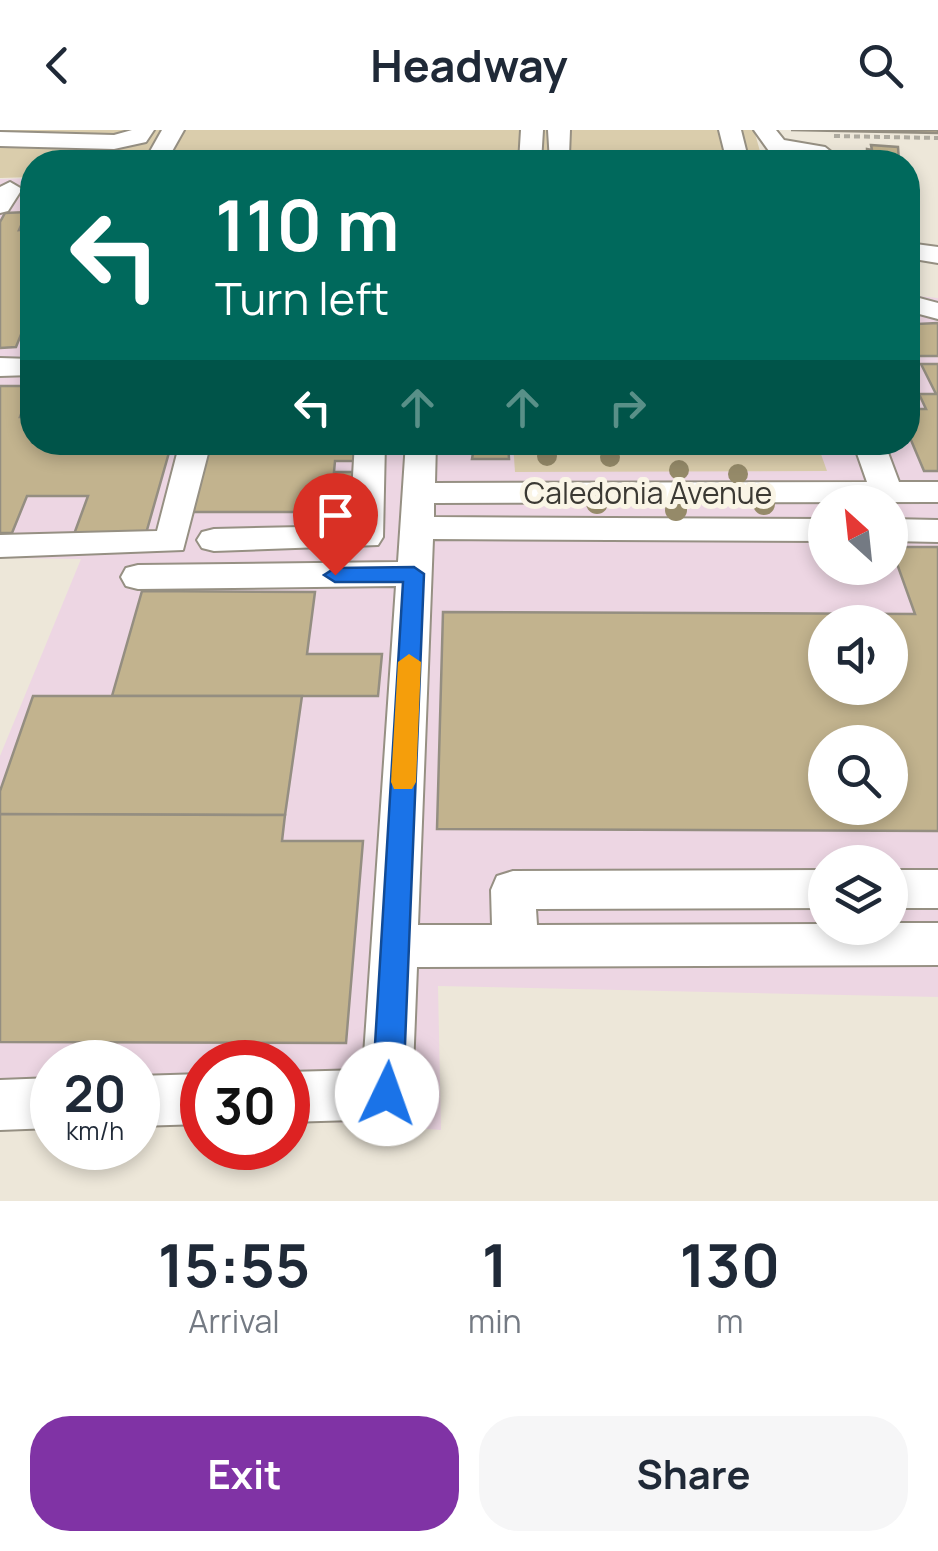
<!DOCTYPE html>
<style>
:root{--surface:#fff;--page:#f6f6f7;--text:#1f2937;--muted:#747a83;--accent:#8033a5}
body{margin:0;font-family:Manrope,sans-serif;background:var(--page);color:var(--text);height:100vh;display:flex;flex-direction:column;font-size:38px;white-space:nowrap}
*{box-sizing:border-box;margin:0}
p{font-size:32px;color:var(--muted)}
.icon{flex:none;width:55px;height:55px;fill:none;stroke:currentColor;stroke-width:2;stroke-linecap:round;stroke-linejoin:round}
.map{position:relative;height:1071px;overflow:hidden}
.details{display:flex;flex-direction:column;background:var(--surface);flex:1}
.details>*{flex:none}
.banner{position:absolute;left:20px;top:20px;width:900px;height:305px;border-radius:40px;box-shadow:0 5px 15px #0003;background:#00695c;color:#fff;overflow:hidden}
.needle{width:65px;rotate:333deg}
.tools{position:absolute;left:808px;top:355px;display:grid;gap:20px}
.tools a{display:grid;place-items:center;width:100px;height:100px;border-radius:50%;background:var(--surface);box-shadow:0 5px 15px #0003;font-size:50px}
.speed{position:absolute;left:30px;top:910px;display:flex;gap:20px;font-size:50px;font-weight:700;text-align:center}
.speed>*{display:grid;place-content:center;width:130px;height:130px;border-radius:50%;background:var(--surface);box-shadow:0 5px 15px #0003;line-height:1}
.speed small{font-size:25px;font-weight:400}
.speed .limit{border:15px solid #d22;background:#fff;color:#111}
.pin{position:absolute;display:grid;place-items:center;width:85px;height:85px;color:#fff;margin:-102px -42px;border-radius:50% 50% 50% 0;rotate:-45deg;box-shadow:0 0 10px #0007}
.pin .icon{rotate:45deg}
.me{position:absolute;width:110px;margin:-55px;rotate:3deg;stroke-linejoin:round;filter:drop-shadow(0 0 8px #0008)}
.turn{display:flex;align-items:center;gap:35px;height:210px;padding:0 30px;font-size:45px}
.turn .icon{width:130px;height:130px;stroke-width:2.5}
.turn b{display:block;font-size:70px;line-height:85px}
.lanes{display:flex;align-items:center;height:95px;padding:0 30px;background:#0003;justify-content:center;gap:50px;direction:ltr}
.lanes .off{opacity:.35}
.eta{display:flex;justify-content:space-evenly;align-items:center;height:170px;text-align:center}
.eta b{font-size:60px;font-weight:700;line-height:70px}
.cta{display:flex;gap:20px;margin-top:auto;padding:20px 30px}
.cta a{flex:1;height:115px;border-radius:40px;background:var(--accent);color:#fff;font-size:40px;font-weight:700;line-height:115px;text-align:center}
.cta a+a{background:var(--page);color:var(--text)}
header{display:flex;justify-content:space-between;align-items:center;height:130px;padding:0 30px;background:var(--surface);font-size:45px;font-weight:700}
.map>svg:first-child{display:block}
.industrial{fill:#edd6e3;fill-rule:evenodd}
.green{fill:#dacdac}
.building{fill:#c2b38e;stroke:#948e81;stroke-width:2.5;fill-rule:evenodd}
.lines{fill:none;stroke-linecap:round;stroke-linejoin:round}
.minor-casing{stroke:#969083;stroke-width:4}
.path{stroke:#aeaa9f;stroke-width:4;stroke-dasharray:6 4;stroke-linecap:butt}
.minor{fill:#fff;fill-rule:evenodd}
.tree{fill:#958a69}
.route{fill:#1a73e8;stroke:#114b97;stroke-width:2.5}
.slow{fill:#f59e0b}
.labels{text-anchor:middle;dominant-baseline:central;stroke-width:10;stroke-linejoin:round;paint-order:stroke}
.street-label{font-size:30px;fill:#3b3933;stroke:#faf5e6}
</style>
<header><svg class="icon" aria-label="back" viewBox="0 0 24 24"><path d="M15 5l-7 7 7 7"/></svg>Headway<svg class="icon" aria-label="search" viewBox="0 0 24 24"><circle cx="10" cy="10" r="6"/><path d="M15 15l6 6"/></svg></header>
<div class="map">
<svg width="938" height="1071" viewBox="0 0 938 1071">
<rect width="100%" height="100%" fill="#ede7d9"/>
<!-- industrial -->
<path class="industrial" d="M32 48V312H908V165L938 168V867L438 856 441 1000 288 989V932H202V984L138 979V932H52V973L0 970V626L81 429 0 428V49ZM825 372H890V438H825ZM825 492H890V558H825ZM825 612H890V678H825ZM825 732H890V798H825Z"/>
<!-- green -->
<g class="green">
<path d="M0 0H754L763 32H32V47L0 48Z"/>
<path d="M513 313H817L827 341 515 342Z"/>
</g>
<!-- building -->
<g class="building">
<path d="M938 0V3L791 0Z"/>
<path d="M871 15 898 17 899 32 867 29V19L872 20Z"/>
<path d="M27 82 19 100 32 99V191L26 192 16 217 0 218V92L5 83Z"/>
<path d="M908 183H912L917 194 938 193V226H908Z"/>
<path d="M921 234H938V341H924L908 303V279H926L919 264H936Z"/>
<path d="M0 256H32L20 287H32V312H172L145 407H73L88 366H27L12 403H0Z"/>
<path d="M211 312 366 314 365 331H335L334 342H364L360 382H193Z"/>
<path d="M442 312H508L509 329H472L473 323H442Z"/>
<path d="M891 417H938V701L437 699 443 482 915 484ZM825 492H890V558H825ZM825 612H890V678H825Z"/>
<path d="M142 461 315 462 307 524H382L378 566H112Z"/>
<path d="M33 566H302L285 685 0 684V661Z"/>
<path d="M0 684 285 685 282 711H363L346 913 0 912Z"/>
</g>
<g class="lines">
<defs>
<g id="minor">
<path d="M132 0H154L146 12 114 19 0 16V2L114 5Z"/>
<path d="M162 0H184L166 32H144Z"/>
<path d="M521 0H543L541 32H519Z"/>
<path d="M548 0H570L569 26 574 32H550Z"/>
<path d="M719 0H741L749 32H727Z"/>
<path d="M754 0H776L784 10 825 17 844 32H818L769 21Z"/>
<path d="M256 25H457L468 32H245Z"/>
<path d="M10 52 22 59 8 81 0 83V57Z"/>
<path d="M908 113 938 117V133L908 128Z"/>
<path d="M908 165 938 173V189L908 181Z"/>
<path d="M0 228 32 229V245L0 246Z"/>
<path d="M180 312H211L183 420 0 427V405L157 401Z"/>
<path d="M355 312H385L383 407 378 415 214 421 202 418 197 410 202 402 214 399 350 396Z"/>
<path d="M406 312H436L435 353 867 352 853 312H884L899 352H938V372L434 373V387L825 389V411L433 409 418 795H492L491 760 497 746 513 741 825 740V778L536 779 537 795 825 794V798H890V793H938V835L417 837 412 964 405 982 387 989 288 992V942L363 940 396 456 138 459 126 456 121 447 126 438 138 435 398 432Z"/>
<path d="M890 389 938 390V412L890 411Z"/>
<rect x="890" y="740" width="48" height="38"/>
<path d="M202 944V994L138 996V946Z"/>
<path d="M52 948V998L0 1000V950Z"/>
</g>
</defs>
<!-- minor casing -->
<use href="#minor" class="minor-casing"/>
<!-- path -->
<path class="path" d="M834 6 938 8"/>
<!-- minor -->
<use href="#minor" class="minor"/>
</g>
<!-- trees -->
<g class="tree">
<circle cx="547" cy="326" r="10"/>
<circle cx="610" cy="327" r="10"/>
<circle cx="679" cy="340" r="10"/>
<circle cx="738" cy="344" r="10"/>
<circle cx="597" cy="373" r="11"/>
<circle cx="764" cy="374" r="11"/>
<circle cx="676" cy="380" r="11"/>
</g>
<!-- route -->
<path class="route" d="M414 437 424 444 403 964 398 975 387 980 376 975 372 964 403 452H335L324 445 335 438Z"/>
<!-- slow -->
<path class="slow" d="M409 524 421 532 416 652 412 659H394L391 652 398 532Z"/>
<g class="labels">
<!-- street labels -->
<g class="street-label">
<text x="648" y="362">Caledonia Avenue</text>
</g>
</g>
</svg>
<div class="tools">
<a><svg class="needle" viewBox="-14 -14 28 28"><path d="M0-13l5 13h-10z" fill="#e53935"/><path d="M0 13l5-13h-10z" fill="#747a83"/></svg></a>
<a><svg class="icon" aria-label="sound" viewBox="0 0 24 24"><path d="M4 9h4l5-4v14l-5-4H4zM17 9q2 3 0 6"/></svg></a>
<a><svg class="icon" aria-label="search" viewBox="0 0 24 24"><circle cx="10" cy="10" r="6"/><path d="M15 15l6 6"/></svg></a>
<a><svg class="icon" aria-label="layers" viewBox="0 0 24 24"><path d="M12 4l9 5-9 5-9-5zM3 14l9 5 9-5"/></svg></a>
</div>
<div class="speed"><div>20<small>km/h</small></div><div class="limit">30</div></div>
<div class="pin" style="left:335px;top:445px;background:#d93025"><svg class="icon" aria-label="arrive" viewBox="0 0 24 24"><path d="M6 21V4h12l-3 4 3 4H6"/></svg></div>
<svg class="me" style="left:387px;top:964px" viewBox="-20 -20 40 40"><circle r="19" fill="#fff"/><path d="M0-13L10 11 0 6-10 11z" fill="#1a73e8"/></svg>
<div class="banner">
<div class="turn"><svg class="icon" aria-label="left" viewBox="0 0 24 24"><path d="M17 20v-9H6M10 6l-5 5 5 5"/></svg><div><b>110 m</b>Turn left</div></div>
<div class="lanes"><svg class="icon" aria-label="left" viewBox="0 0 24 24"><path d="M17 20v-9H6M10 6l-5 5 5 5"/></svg><svg class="icon off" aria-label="ahead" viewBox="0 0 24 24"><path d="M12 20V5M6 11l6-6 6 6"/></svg><svg class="icon off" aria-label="ahead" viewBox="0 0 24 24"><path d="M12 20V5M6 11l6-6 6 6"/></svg><svg class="icon off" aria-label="right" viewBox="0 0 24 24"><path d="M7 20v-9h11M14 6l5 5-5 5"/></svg></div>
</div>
</div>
<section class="details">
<div class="eta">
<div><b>15:55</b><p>Arrival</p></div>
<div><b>1</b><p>min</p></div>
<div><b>130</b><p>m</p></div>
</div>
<div class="cta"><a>Exit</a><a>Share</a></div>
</section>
